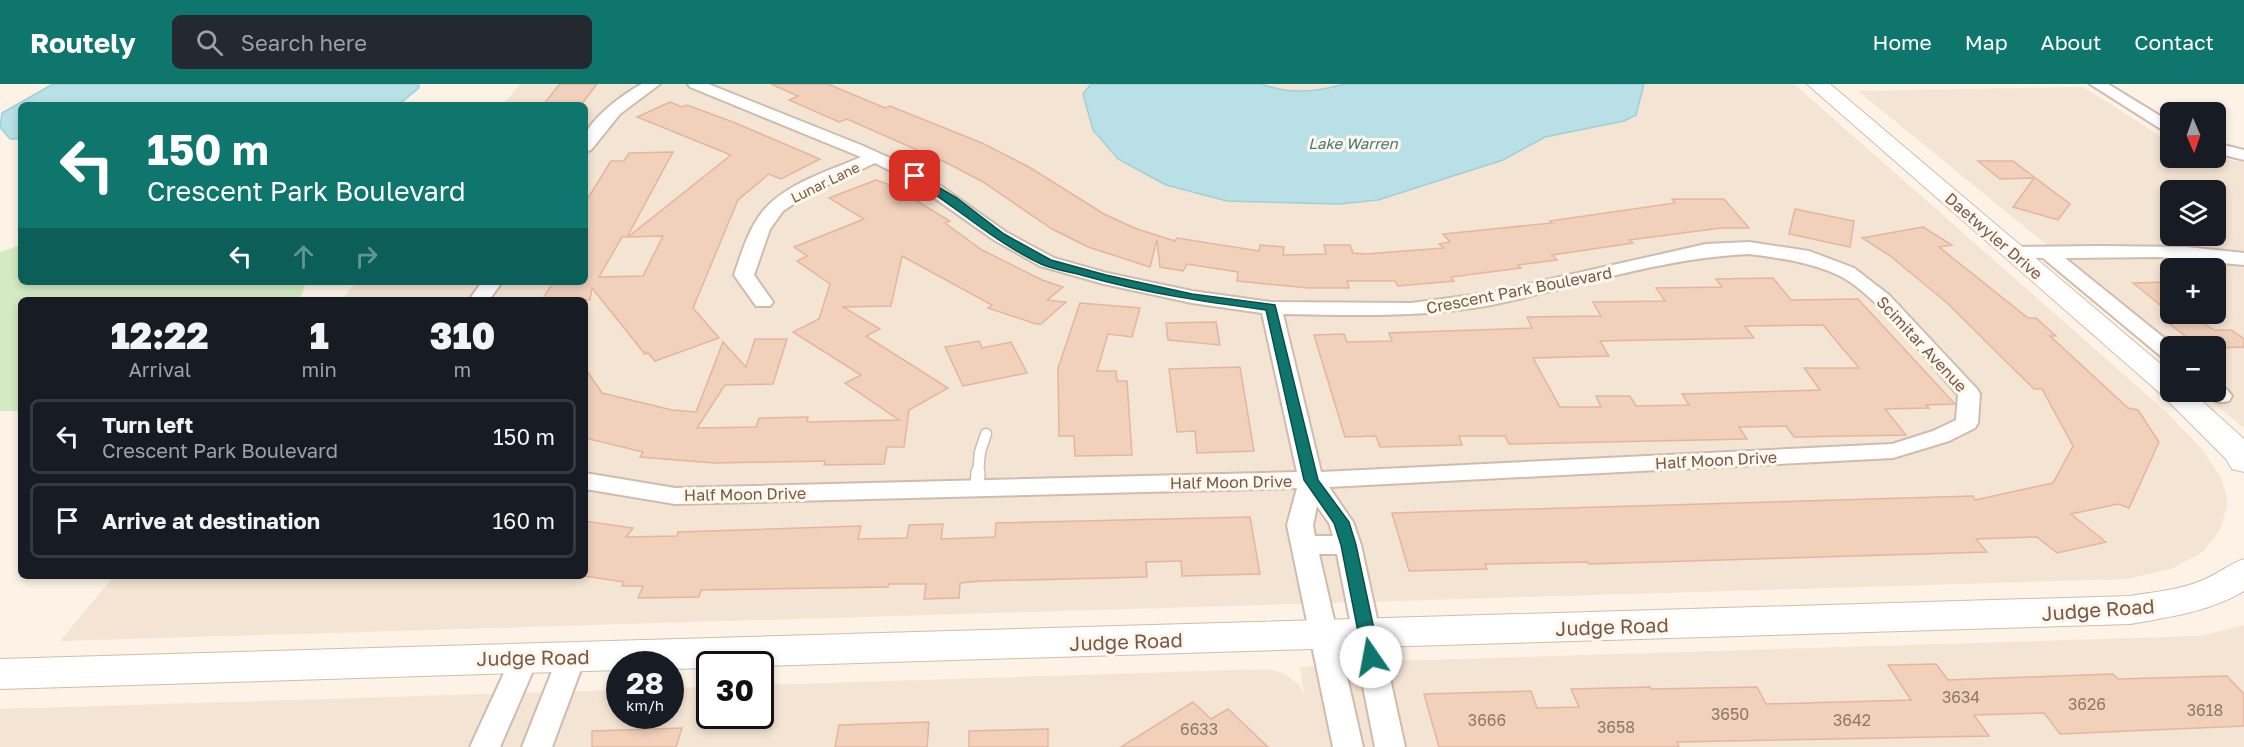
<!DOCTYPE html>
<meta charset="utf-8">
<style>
:root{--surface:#171b24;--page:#242831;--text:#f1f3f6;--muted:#9ea1a6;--line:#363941;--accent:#0f766e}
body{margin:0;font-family:"Golos Text",sans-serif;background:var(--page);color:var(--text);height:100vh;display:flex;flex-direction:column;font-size:22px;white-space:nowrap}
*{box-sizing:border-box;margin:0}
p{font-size:20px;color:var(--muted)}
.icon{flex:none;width:33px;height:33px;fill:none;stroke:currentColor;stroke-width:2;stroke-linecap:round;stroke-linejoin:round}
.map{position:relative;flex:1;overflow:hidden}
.drawer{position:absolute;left:18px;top:213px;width:570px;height:282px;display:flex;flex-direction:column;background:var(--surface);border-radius:9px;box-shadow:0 3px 9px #0003}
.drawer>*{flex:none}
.guide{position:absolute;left:18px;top:18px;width:570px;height:183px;border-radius:9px;box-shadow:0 3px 9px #0003;background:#0f766e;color:#fff;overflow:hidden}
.needle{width:39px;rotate:178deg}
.buttons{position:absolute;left:2160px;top:18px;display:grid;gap:12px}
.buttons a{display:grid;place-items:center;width:66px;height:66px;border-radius:9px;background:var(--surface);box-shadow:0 3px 9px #0003;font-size:30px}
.speed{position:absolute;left:606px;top:567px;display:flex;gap:12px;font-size:30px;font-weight:700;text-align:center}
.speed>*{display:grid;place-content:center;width:78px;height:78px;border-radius:50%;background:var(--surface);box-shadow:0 3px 9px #0003;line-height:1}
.speed small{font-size:15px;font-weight:400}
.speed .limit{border:3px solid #111;border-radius:9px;background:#fff;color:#111}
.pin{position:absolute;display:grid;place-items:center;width:51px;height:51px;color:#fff;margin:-26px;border-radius:12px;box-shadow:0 3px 9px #0006}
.me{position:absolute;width:66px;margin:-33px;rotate:348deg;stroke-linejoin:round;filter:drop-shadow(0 0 4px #0008)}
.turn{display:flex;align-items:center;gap:21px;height:126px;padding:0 30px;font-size:27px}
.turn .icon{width:78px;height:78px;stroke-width:2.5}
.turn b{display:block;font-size:42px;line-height:51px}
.lanes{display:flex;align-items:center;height:57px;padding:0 30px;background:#0003;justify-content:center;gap:30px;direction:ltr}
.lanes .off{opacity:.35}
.eta{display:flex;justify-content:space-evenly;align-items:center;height:102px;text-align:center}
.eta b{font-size:36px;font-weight:800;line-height:42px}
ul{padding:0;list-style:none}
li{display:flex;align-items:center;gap:18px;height:75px;margin:0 12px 9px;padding:0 18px;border:3px solid var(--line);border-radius:9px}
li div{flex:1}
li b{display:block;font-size:22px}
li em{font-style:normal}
header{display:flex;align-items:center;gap:36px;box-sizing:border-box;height:84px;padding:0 30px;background:var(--accent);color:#fff}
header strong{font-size:28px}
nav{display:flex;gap:33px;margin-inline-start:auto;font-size:21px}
.search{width:420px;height:54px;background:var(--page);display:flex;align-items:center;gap:15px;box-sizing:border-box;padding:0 21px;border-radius:9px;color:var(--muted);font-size:22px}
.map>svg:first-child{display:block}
.residential{fill:#f4e4d3;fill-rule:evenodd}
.green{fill:#d4eac3}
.water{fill:#b9e0e6;stroke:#9fd0d7;stroke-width:1.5}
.building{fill:#f1d0bc;stroke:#e4b69d;stroke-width:1.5;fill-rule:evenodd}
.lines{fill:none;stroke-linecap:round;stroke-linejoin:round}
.lane-far1-casing{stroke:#d0bcae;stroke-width:13}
.lane-casing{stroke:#d0bcae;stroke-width:16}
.street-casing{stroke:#d0bcae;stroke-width:4}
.secondary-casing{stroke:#d3bcab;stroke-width:2}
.lane-far1{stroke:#fff;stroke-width:10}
.lane{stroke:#fff;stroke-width:13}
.street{fill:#fff;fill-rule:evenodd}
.secondary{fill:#fff;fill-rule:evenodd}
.route{fill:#0f766e;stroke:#0a4d48;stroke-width:1.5}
.labels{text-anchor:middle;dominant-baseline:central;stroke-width:6;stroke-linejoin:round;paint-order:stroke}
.far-street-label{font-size:14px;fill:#75584a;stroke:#fff7eb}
.far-water-label{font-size:15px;font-style:italic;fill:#417781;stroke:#fff7eb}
.street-label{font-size:16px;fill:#75584a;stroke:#fff7eb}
.near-number-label{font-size:16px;fill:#947666}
.near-street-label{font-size:20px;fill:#75584a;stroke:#fff7eb}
</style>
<header>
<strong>Routely</strong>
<div class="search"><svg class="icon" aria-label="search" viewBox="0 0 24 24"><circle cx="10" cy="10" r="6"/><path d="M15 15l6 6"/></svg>Search here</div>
<nav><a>Home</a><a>Map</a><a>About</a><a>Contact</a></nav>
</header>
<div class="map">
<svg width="2244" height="663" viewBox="0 0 2244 663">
<rect width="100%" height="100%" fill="#fcf2e5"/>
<!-- residential -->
<g class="residential">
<path d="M520 0H1794L2164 326 2200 363 2221 393 2228 419 2220 446 2203 468 2171 485 2126 495 60 557 114 492H585V216H342L356 198H585V21H503Z"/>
<path d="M2083 3 2170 58V74L2216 73 2244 79V344L2208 315 2233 314 2216 299V262H2171L1858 7ZM2170 106H2216V152H2170ZM2170 184H2216V230H2170Z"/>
<path d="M2244 541V663H0V625L619 606 620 632H670L671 604 709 603 710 632H760L761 601 1269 585 1285 590 1299 601 1304 610 1300 583 1393 577 2200 552Z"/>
</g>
<!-- green -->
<path class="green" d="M21 161V198H306L301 212 296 216H21V327H0V168Z"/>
<!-- water -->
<g class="water">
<path d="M53 0H419V4L398 21H21V55H10L0 43 2 29Z"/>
<path d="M1091 0H1262C1289 11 1317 8 1344 0H1644L1636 31 1624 37 1545 53 1503 76 1378 116 1340 120 1227 117 1166 101 1118 75 1093 46 1083 10Z"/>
</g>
<!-- building -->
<g class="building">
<path d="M560 0H597L581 21H543Z"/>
<path d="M771 0H828L885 24 890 22 982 59 1029 83 1104 130 1137 145 1175 157 1177 154 1259 167 1260 161 1284 163 1283 171 1326 170 1324 161H1350L1353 169 1366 170 1444 164 1439 160 1450 158 1443 150 1552 139 1550 137 1675 119 1672 115H1724L1749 144H1721L1629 156 1633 159 1552 171 1557 176 1518 181 1521 184 1451 193 1454 197 1398 202 1395 197H1347L1349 204H1309L1237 197 1238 188 1187 180 1183 187 1160 183 1157 156 1150 183 1088 163 1052 145 983 98 949 80 847 35 839 38 789 16 798 12Z"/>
<path d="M670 18 682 23 687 21 733 38 820 75 781 95 769 90 738 116 693 224 719 254 655 277 648 269 645 270 592 204 590 216H542L553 198H585V119L611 77H624L629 69 673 68 627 153H622L599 193 643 192 663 152 628 153 731 71 637 33Z"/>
<path d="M1978 77H2013L2070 120 2058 136 2013 123 2034 94 2000 95Z"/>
<path d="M876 96 890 101 950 137 945 139 982 166 1042 196 1063 203 1047 216 1066 218 1041 240H1036L988 224 992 221 902 172 891 222 843 223 880 245 866 252 948 304 909 326 904 363H887L884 380 824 381 825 377 714 379 640 373 643 368 585 354V284L602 309 672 326 696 328 723 258 746 283 755 255H787L773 300 725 301 697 344 756 343 759 334 808 333 807 338 899 336 845 299 861 291 793 248 819 235 830 200 797 177 807 172 794 163 864 135 829 114Z"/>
<path d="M1795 125 1854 137 1850 163 1789 150Z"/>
<path d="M1923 143 1952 161 1939 163 2028 234H2036L2056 252H2050L2128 324 2138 326 2159 358 2129 424 2118 420 2071 430 2106 458 2057 469 2037 453 1976 455 1987 468 1589 480 1588 478 1485 480 1487 485 1409 487 1392 429 1973 412 1975 416 2053 399 2073 362 2042 305H2034L1946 218 1889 171 1862 154Z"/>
<path d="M1773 194 1791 216 1858 215 1955 320 1926 321 1929 324 1885 325 1906 351 1794 353 1786 342 1739 343 1747 355 1509 360 1505 352H1459L1462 361 1380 363 1376 352 1345 353 1314 251 1344 250 1347 258 1392 257 1389 249 1532 244 1527 233 1601 232 1593 218 1665 217 1656 204 1722 203 1716 195ZM1823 241 1859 284H1804L1820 306 1682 310 1689 321 1636 322 1630 312H1596L1601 323H1560L1533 274 1609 272 1600 257 1754 254 1745 242Z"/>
<path d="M2170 198V229L2133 199Z"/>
<path d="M1080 219 1140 224 1132 253 1108 250 1097 287H1116L1117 297H1127L1132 371 1075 372 1074 352H1059L1058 284Z"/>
<path d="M2199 236 2214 246H2231L2244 255V263L2218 264 2206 255H2189L2166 237Z"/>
<path d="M1216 238 1220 261 1168 256 1166 239Z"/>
<path d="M979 257 982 264 1011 258 1027 289 963 302 945 263Z"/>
<path d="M1240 283 1254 367 1197 369 1195 347 1177 348 1169 285Z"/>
<path d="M1250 433 1260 490 1182 492 1181 477 1146 478 1147 493 981 497 960 499 959 514 924 515 926 500H889L888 503 701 506 699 513 638 514 643 502H622L624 498 585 492V437L633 444 626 453 677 452 678 448 861 442 858 455 907 454 909 441 943 440 941 455 995 453 996 439Z"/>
<path d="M1936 580 1948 596 2113 590 2118 595 2227 592 2244 610V642L2060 650 2044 629 1974 631 1989 652 1677 658 1679 663H1439L1424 610 1531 607 1537 624 1579 623 1571 605 1650 603 1651 605 1757 603 1766 620 1911 616 1888 581Z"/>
<path d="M1193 618 1211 635 1228 625 1268 663H1121Z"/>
<path d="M929 638 927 663H835L839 641Z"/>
<path d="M682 644 676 663H592V647Z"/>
<path d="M1048 645V663H969V647Z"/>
</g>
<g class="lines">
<defs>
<path id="lane-far1" d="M978 389 980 368 986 350"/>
<path id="lane" d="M977 404 978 388"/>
<g id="street">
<path d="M642 0H660L620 30 591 66 585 68C585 63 584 57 585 53 589 35 626 8 642 0Z"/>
<path d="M688 0H708L861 61 921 88 1006 148 1054 174 1107 189 1192 207 1271 218 1411 219 1489 209 1706 160 1749 158 1809 167 1854 184 1889 211 1977 305 1980 310 1978 339 1975 344 1949 357 1893 374 1329 403 1353 438 1361 461 1405 663H1375L1337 470H1319L1363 663H1333L1287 441 1297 404 675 420 585 405V389L675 404 1297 388 1262 229 1192 219 1104 200 1040 182 994 156 909 96 875 79 808 110 783 127 770 145 754 191 773 218 770 222H756L734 191C741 170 749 144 763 127 786 99 830 87 861 73L690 3ZM1749 170C1780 174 1809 178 1838 191 1876 209 1928 278 1958 311L1956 336 1933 347 1892 360 1321 388 1283 230C1352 231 1422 234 1491 221 1577 203 1661 174 1749 170ZM1317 422 1329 439 1333 452H1315L1313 441Z"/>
<path d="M2090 0H2108L2170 38V49L2164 47Z"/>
<path d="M2216 59 2244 66V76L2216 69Z"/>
<path d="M2101 162 2187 163 2244 169V181L2158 173 2065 174 2174 262H2170V276L2163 274 2043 174 2007 173 2005 169 2007 165 2014 163Z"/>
<path d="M482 198H502L489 216H469Z"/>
<path d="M2216 300C2224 302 2227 305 2232 312L2229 317C2218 320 2212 317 2205 308H2216Z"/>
<path d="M572 561 582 564 586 572 552 663H522L558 572 562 564Z"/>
<path d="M525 562 535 565 539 573 500 663H470L515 565Z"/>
</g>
<g id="secondary">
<path d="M1807 0H1830L2170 288V308H2192L2244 355V388L2232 385 2226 375 2161 310Z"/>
<path d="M2244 475V507C2209 528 2169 533 2130 540L760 582 710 580V584L670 585V580H620V586L0 605V575L2130 512C2154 508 2180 506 2203 496 2218 490 2229 480 2244 475Z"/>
</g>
</defs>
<!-- lane-far1 casing -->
<use href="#lane-far1" class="lane-far1-casing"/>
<!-- lane casing -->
<use href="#lane" class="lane-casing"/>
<!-- street casing -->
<use href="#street" class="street-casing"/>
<!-- secondary casing -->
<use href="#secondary" class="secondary-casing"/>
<!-- lane-far1 -->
<use href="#lane-far1" class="lane-far1"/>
<!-- lane -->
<use href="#lane" class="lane"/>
<!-- street -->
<use href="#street" class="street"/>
<!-- secondary -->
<use href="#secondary" class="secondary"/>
</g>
<!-- route -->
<path class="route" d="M915 89 957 114 1004 150 1051 176 1106 191 1192 210 1275 221 1318 396 1349 438 1356 461 1380 573 1377 577 1371 579 1365 577 1363 573 1341 461 1334 439 1304 396 1266 226C1205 218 1145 209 1085 192 1071 188 1055 186 1041 180 994 158 955 122 911 94L910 92Z"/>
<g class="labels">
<!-- far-street labels -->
<g class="far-street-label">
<text transform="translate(825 98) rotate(-26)">Lunar Lane</text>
</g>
<!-- far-water labels -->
<g class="far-water-label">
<text x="1353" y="59">Lake Warren</text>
</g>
<!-- street labels -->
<g class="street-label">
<text transform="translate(1994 152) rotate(41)">Daetwyler Drive</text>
<text transform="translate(1519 206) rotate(-11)">Crescent Park Boulevard</text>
<text transform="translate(1922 260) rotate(47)">Scimitar Avenue</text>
<text transform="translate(1716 376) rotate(-3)">Half Moon Drive</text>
<text transform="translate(1231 398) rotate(-1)">Half Moon Drive</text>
<text transform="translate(745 410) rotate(-1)">Half Moon Drive</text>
</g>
<!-- near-number labels -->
<g class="near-number-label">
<text x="1961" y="613">3634</text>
<text x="2087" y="620">3626</text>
<text x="2205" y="626">3618</text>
<text x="1730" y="630">3650</text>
<text x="1487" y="636">3666</text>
<text x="1852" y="636">3642</text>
<text x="1616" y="643">3658</text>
<text x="1199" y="645">6633</text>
</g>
<!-- near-street labels -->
<g class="near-street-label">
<text transform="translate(2098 525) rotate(-4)">Judge Road</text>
<text transform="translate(1612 542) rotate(-2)">Judge Road</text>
<text transform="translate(1126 557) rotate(-2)">Judge Road</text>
<text transform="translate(533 573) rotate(-1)">Judge Road</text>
</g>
</g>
</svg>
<div class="buttons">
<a><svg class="needle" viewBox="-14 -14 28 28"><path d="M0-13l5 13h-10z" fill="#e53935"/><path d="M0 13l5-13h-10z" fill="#9ea1a6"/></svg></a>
<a><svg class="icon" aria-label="layers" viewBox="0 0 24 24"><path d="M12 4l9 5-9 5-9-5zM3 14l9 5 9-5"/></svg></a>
<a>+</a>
<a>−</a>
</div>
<div class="speed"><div>28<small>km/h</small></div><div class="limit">30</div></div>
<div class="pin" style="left:915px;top:92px;background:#d93025"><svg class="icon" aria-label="arrive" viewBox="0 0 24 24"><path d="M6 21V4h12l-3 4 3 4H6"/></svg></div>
<svg class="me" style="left:1371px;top:573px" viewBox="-20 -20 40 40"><circle r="19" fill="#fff"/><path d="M0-13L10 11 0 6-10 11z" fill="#0f766e"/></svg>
<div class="guide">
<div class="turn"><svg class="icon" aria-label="left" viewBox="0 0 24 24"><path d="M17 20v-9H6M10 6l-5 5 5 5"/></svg><div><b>150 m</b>Crescent Park Boulevard</div></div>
<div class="lanes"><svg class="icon" aria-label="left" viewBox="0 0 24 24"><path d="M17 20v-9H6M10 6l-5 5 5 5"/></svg><svg class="icon off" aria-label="ahead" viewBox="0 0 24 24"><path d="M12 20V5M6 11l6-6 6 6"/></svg><svg class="icon off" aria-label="right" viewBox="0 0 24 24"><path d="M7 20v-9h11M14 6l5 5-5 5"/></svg></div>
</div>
<section class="drawer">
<div class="eta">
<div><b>12:22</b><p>Arrival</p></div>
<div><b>1</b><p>min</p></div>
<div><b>310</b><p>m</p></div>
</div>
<ul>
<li><svg class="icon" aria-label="left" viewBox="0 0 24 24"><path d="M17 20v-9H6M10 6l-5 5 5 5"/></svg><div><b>Turn left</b><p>Crescent Park Boulevard</p></div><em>150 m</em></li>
<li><svg class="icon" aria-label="arrive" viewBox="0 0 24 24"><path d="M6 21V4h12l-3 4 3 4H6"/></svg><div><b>Arrive at destination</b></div><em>160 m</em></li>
</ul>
</section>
</div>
